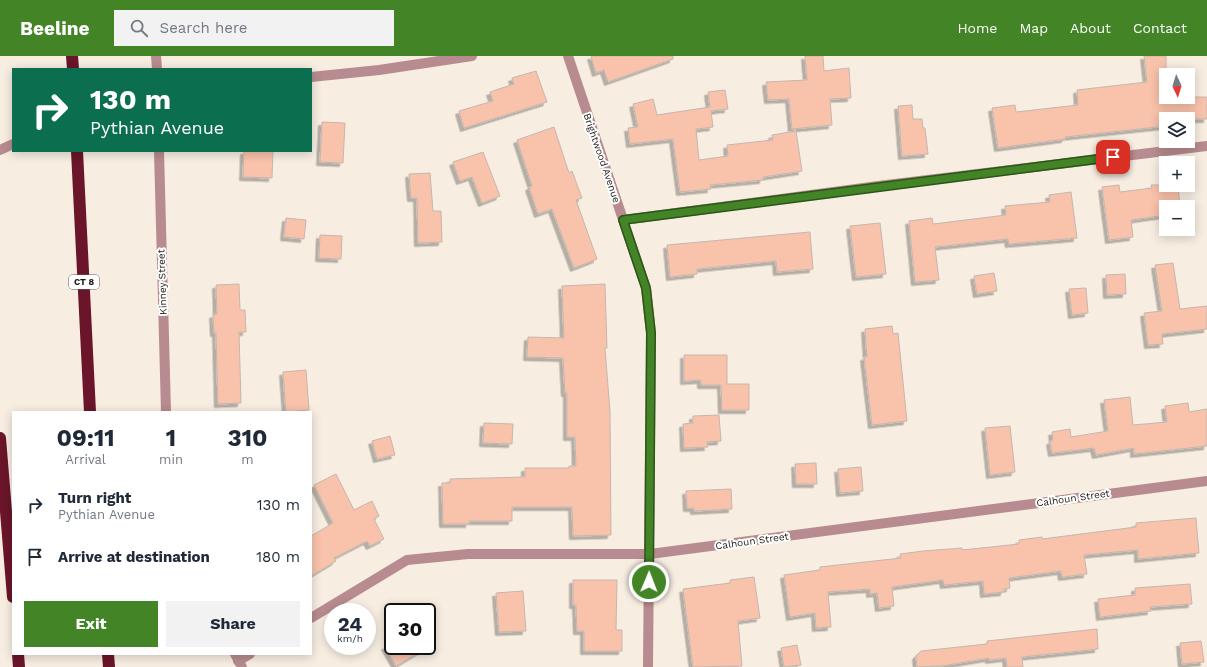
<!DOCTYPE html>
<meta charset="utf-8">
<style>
:root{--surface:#fff;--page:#f2f2f3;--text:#1f2937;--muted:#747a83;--accent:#428426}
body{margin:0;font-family:"Work Sans",sans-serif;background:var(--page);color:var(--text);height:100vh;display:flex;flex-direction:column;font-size:15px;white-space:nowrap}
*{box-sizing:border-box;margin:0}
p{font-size:13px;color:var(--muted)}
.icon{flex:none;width:22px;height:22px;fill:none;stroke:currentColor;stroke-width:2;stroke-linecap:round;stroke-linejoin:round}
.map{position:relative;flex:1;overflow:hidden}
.panel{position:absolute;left:12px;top:355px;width:300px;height:244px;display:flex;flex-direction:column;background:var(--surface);border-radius:0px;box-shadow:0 2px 10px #0003}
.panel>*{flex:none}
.hud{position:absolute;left:12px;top:12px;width:300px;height:84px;border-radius:0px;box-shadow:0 2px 10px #0003;background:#0b6e4f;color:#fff;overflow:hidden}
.needle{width:26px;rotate:176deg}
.fabs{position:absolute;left:1159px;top:12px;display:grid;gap:8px}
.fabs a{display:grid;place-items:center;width:36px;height:36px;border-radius:0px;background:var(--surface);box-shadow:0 2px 10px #0003;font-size:20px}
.speed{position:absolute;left:324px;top:547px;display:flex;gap:8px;font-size:20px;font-weight:700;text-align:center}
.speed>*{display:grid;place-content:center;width:52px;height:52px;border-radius:50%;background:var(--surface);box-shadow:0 2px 10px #0003;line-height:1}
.speed small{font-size:10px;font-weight:400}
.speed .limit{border:2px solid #111;border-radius:6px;background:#fff;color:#111}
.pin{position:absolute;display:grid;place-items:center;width:34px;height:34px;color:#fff;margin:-17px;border-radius:8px;box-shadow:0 2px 6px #0006}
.me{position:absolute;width:44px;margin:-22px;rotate:1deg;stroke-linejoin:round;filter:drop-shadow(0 0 3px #0008)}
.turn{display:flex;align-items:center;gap:14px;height:84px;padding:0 12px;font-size:18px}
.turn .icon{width:52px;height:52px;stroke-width:2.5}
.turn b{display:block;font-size:28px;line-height:34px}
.eta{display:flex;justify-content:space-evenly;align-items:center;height:68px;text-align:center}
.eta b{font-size:24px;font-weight:700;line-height:28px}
.cta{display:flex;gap:8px;margin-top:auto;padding:8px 12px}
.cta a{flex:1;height:46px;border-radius:0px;background:var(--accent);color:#fff;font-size:16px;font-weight:700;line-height:46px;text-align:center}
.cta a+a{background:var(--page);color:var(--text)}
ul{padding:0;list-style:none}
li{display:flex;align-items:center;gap:12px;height:52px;padding:0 12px}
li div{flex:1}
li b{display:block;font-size:15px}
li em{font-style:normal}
header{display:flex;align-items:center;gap:24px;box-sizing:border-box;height:56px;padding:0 20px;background:var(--accent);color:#fff}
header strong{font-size:19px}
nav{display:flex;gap:22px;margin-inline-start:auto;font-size:14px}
.search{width:280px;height:36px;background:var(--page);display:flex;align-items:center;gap:10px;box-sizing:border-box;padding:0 14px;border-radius:0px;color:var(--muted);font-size:15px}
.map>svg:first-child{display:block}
.building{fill:#f9c2ab;stroke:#c5b6b0;filter:url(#shadow)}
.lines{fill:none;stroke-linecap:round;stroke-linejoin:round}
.minor{stroke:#b78b8f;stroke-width:10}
.highway{stroke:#6a1529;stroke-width:12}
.route-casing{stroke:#2b5619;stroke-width:10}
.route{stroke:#428426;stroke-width:7}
.labels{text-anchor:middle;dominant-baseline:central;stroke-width:4;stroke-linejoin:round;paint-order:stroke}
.shield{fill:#fff;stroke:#625f5c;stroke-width:1}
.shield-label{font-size:9px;font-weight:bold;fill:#1e1a16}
.street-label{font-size:10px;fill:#1e1a16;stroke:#fff}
</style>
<header>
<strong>Beeline</strong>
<div class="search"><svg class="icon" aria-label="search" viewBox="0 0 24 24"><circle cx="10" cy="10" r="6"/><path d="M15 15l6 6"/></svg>Search here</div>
<nav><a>Home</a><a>Map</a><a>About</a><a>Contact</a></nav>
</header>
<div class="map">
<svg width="1207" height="611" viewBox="0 0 1207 611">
<defs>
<filter id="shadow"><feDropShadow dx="-3.5" dy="3.5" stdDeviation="0" flood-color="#0004"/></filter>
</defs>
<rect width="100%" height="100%" fill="#f7ede1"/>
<!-- building -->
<g class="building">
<path d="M591 0H673V3L608 26 604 14 596 17Z"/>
<path d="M805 0H823L824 15 849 12 851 42 830 43 832 69 792 73 789 43 768 44 766 26 807 24Z"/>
<path d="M1144 0H1166V41H1207V63H1166V70L1065 81V83L998 92 992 52 1015 49 1016 56 1078 49 1077 34 1147 26Z"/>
<path d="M536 15 547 46 464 72 459 55 493 45 490 36 514 28 512 22Z"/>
<path d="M725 34 728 53 711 55 713 71 696 73 699 104 728 100 727 89 773 84 772 79 796 75 802 115 763 121V124L710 129 711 133 680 136 673 83 630 88 628 72 638 71 633 48 653 43 657 59 710 51 708 36Z"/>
<path d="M912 49 913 63H922L923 72H925L928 98 902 100 898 50Z"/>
<path d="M322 66 345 67 343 107 320 106Z"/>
<path d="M554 71 569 117 572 115 582 142 576 144 597 203 574 212 552 153 538 158 529 131 532 130 517 84Z"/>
<path d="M244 95H273L272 122 243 121Z"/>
<path d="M483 96 500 140 482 147 472 121 460 125 453 106Z"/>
<path d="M430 117 433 155H441L442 186 418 187 417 142H411L409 118Z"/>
<path d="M1119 129 1120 136 1152 132 1151 129H1178L1180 151H1166V159L1131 164 1133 181 1109 184 1102 131Z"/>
<path d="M1071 136 1077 182 1009 188 1008 183 935 191 939 224 915 226 909 165 932 162 933 168 1006 159 1005 150 1050 146 1049 139Z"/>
<path d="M286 162 306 164 304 183 284 181Z"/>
<path d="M880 167 886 218 856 221 850 170Z"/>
<path d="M810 176 813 213 777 216 776 205 697 213V218L670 221 667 189Z"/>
<path d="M320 179 342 180 341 203 319 202Z"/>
<path d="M1173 207 1180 253 1207 250V273L1162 278 1163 288 1148 289 1144 257 1162 255 1155 209Z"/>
<path d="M994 217 997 235 977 238 974 220Z"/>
<path d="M1125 218 1126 238 1107 239 1106 219Z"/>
<path d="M239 228 240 254H245L246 276H239L241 347 218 348 216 277H214L213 259 217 258 216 229Z"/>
<path d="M605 228 607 292H605L610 356 611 479 573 480 572 451H512V465H469V468H443L442 427H450V423L525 421V412H569V410H576L575 381H567V337H565L563 302 527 301 528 281 564 282 562 230Z"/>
<path d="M1086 232 1088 257 1072 259 1069 233Z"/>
<path d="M892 270 893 278 898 277 907 365 872 369 864 301H867L865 273Z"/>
<path d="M684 299H727V328H749V354H722L721 329H701V324L684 325Z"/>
<path d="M306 314 309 354 286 356 283 316Z"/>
<path d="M1130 341 1133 369 1167 366 1165 350 1188 347 1189 356 1207 353V390L1134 398V392L1096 399 1094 392 1052 397 1050 385H1053L1052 376 1070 373 1071 381 1108 375 1104 344Z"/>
<path d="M719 359 721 385 707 386 708 391 684 392 683 368 693 367V360Z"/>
<path d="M484 367 513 368 512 388 483 387Z"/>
<path d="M1010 370 1015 416 990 419 985 372Z"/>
<path d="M390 380 395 399 377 403 372 385Z"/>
<path d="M816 407 817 428H796L795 408Z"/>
<path d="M861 411 863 435 840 437 838 413Z"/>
<path d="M336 418 354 454 372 445 379 460 374 463 384 483 370 490 367 485 334 502 336 505 311 520V480L333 467 314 429Z"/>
<path d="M731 433 732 453 694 455V452H687L686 435Z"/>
<path d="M1196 462 1199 497 1138 503V494L1084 499 1087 518 1062 521 1061 515 1009 522 1010 532 1004 533V536L984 538 983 525 944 529 943 524 892 531 894 550 879 552 877 537 870 538V533L828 536 831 571 816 572 815 557 790 561 784 519 820 514V511L901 502 900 498 923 495 962 492V494L1019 488V484L1042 481V483L1136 471V467Z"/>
<path d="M754 521 760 562 738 565 742 610 693 611 683 533 730 527V524Z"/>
<path d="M573 524H617L616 574H622V595H584V575H577L576 549H573Z"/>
<path d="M1190 528 1192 548 1150 551 1151 555 1100 561 1098 543 1135 539V532Z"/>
<path d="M523 535 526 575 499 576 496 537Z"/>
<path d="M1097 573 1098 593 1022 601 1023 611H1007L1006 602 989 604V602L941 610 917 611 916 600 921 595 987 588V585Z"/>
<path d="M1201 585 1204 606 1182 608 1180 587Z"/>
<path d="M797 589 801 609 784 611 781 592Z"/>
<path d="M385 590H430L396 610Z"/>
</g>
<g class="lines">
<!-- minor -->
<g class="minor">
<path d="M156 0 157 13"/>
<path d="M568 0 646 232 651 277 648 611"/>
<path d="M311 21 379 14 472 0"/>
<path d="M0 94 13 88"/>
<path d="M159 95 166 356"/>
<path d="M623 164 878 130 1207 90"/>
<path d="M311 562 407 504 468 498H650L1207 425"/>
<path d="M235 598 242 611"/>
<path d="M238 605 250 598"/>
</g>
<!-- highway -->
<g class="highway">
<path d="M72 0 73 13"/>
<path d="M77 95 90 356"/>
<path d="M0 382 13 541"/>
<path d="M18 598 19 611"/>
<path d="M108 598 109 611"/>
</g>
</g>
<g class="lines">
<defs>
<path id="route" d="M649 526 651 277 646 232 623 164 1113 101"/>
</defs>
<!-- route casing -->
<use href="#route" class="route-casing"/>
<!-- route -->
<use href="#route" class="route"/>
</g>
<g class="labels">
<!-- shield labels -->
<rect class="shield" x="69" y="219" width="30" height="14" rx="3"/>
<g class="shield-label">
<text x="84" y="226">CT 8</text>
</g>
<!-- street labels -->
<g class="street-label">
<text transform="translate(602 102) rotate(71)">Brightwood Avenue</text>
<text transform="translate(162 226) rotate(-92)">Kinney Street</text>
<text transform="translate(1073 442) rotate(-8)">Calhoun Street</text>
<text transform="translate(752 485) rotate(-8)">Calhoun Street</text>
</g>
</g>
</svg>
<div class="fabs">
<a><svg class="needle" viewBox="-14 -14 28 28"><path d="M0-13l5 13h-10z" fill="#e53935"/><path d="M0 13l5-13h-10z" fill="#747a83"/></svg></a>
<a><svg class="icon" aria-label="layers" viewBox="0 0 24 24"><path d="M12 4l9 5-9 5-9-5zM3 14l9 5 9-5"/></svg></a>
<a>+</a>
<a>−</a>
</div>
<div class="speed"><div>24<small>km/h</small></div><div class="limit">30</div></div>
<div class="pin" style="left:1113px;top:101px;background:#d93025"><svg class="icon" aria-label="arrive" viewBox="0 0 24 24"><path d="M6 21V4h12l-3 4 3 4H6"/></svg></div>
<svg class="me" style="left:649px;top:526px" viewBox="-20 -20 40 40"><circle r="17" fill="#428426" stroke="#fff" stroke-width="3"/><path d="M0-11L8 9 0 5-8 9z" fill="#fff"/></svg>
<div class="hud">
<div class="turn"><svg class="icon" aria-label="right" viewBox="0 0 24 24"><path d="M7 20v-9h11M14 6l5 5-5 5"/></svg><div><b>130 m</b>Pythian Avenue</div></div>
</div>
<section class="panel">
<div class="eta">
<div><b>09:11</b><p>Arrival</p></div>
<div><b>1</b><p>min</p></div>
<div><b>310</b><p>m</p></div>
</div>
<ul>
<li><svg class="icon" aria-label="right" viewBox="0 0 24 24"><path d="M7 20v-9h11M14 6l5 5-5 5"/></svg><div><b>Turn right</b><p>Pythian Avenue</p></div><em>130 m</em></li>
<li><svg class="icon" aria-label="arrive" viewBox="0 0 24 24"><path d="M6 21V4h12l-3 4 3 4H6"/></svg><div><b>Arrive at destination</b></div><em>180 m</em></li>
</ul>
<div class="cta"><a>Exit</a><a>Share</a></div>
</section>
</div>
